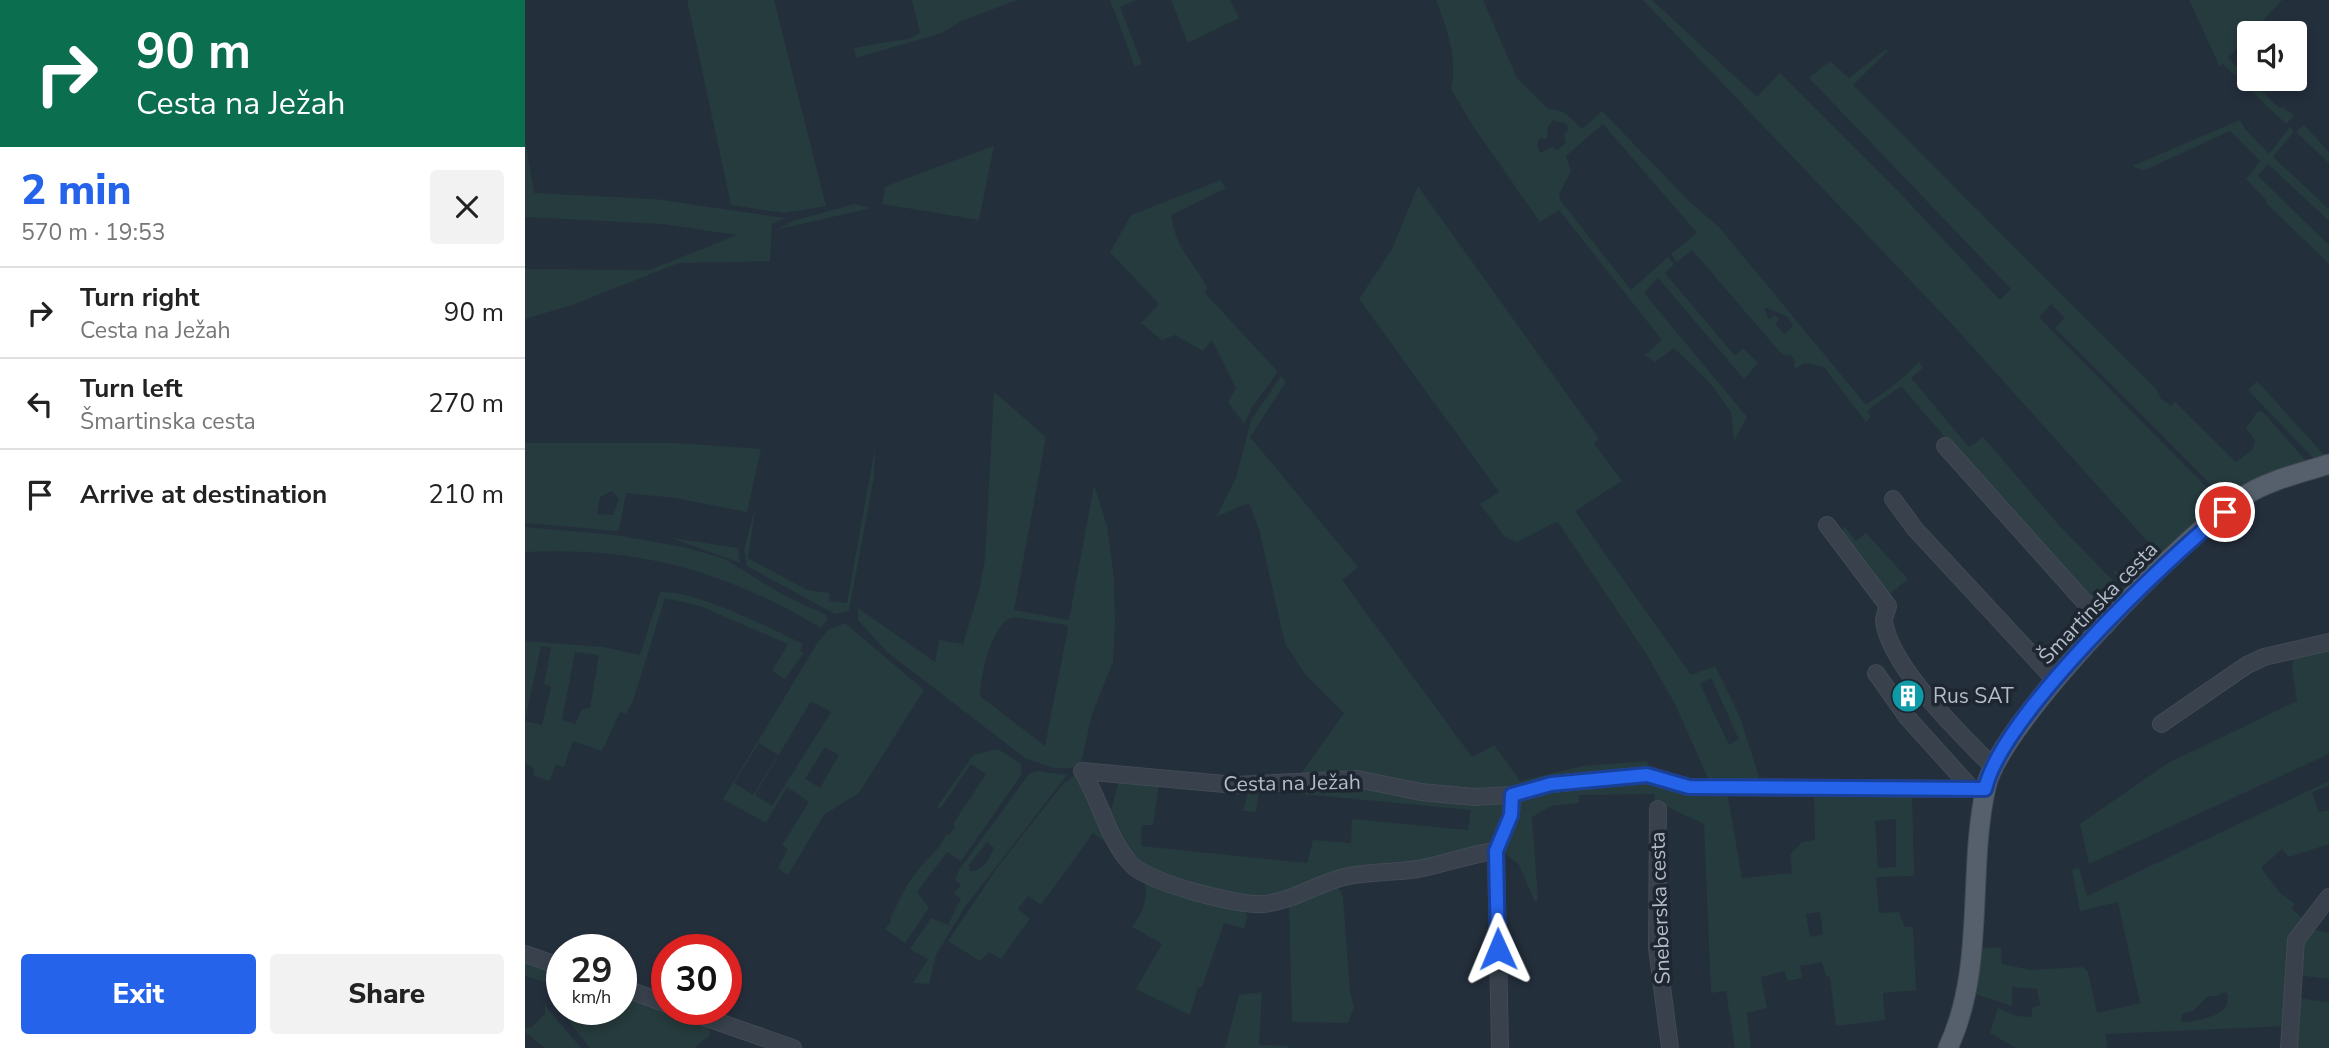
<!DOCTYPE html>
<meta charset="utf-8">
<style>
:root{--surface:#fff;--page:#f2f2f2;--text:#222;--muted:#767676;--line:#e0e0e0;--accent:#2563eb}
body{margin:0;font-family:"Nunito Sans",sans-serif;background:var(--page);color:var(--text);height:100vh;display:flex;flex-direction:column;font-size:26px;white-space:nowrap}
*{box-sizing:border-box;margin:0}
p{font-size:23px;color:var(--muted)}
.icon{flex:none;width:38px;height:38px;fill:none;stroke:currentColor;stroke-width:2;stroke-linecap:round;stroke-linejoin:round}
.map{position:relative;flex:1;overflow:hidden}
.side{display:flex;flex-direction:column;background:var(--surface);width:525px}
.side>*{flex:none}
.banner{background:#0b6e4f;color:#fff;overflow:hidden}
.buttons{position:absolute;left:1712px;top:21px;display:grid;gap:14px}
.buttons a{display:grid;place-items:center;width:70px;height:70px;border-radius:7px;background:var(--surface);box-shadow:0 4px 10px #0003;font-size:35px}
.speed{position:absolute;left:21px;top:934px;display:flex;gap:14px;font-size:35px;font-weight:700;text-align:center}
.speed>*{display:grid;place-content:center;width:91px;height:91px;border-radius:50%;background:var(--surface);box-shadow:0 4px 10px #0003;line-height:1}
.speed small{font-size:18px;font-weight:400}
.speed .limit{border:10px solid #d22;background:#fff;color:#111}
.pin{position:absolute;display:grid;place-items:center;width:60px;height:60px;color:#fff;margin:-30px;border:4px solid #fff;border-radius:50%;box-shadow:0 2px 7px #0007}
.me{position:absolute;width:77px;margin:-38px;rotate:359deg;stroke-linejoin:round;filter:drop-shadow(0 0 5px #0008)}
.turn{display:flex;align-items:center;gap:24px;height:147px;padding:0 21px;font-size:32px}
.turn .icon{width:91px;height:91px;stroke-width:2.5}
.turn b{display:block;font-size:49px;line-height:60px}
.round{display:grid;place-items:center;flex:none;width:74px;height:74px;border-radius:7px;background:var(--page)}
.head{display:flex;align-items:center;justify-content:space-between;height:119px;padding:0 21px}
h1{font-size:42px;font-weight:800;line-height:52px;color:var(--accent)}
.primary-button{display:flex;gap:14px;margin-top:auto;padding:14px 21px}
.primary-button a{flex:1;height:80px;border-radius:7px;background:var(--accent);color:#fff;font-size:28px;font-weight:800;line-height:80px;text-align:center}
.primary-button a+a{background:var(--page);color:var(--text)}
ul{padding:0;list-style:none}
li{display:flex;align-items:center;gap:21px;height:91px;padding:0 21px;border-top:2px solid var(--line)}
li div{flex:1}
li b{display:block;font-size:26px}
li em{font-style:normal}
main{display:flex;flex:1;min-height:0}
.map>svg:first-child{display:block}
.green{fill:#263b3d;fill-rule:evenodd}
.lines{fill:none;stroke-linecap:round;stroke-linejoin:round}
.minor-casing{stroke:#414a55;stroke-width:18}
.major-casing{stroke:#414a55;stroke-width:21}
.minor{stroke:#38414c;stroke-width:16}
.major{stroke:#56606c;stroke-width:19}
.route-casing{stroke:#184099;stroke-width:18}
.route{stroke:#2563eb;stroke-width:12}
.labels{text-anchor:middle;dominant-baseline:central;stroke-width:7;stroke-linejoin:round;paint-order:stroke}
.street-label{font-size:21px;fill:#b4bcc7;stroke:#1d2631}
.poi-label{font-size:21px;fill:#b4bcc7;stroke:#1d2631;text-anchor:start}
</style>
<main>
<section class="side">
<div class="banner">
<div class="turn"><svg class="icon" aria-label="right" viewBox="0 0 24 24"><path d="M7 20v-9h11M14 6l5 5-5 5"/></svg><div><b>90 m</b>Cesta na Ježah</div></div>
</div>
<div class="head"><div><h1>2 min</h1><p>570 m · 19:53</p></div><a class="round"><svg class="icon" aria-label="close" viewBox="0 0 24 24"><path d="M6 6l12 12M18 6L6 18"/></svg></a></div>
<ul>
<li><svg class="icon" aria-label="right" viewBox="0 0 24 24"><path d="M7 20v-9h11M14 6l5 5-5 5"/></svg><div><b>Turn right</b><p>Cesta na Ježah</p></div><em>90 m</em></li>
<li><svg class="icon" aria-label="left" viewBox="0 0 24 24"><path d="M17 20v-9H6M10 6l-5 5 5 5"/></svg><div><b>Turn left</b><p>Šmartinska cesta</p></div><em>270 m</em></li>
<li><svg class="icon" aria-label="arrive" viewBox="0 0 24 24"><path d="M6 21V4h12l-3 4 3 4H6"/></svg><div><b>Arrive at destination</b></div><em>210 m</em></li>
</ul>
<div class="primary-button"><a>Exit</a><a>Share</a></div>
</section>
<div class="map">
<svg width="1804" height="1048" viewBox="0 0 1804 1048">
<rect width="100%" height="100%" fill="#242f3c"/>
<!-- green -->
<g class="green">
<path d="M162 0H249L301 206 259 213 206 205Z"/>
<path d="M387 0H492L436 21 417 33 331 58 329 48 386 38 395 33Z"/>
<path d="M585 0H611L595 7 617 64 610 67Z"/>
<path d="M646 0H705L714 18 663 43Z"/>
<path d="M911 0H958L992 78 1023 109C1038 108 1047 119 1057 129L1077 111 1165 202 1194 227 1341 405 1373 382 1394 362 1398 368 1386 378 1444 447 1458 437 1532 523 1601 594 1579 616 1547 586 1376 386 1342 411 1346 417 1341 422 1299 367 1280 363 1269 369 1270 361 1265 354 1261 356 1255 352 1167 250 1152 262 1146 254 1172 233 1078 124 1041 156 1046 171 1034 194 1036 201 1106 290 1143 257 1149 264 1140 273 1210 356 1218 348 1233 363 1219 379 1133 278 1119 293 1222 417 1209 441 1206 412 1186 384 1149 348 1130 362 1120 355 1137 340 1034 210 1015 222 950 129 926 89C933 57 922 30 911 0ZM1028 120 1042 124 1043 130 1039 134 1041 143 1032 150 1027 147 1015 153 1012 144 1015 138 1022 139 1023 127ZM1239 307 1263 317 1268 326 1259 334 1250 324 1254 319 1249 315 1244 320Z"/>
<path d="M1118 0H1127L1232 97 1255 73 1373 191 1475 300 1486 289 1284 78 1305 61 1324 78 1361 49 1363 51 1328 85 1631 389 1636 399 1646 406 1650 402 1711 462 1727 450 1730 441 1721 428 1732 412 1737 411 1784 464 1703 498 1698 497 1530 328 1540 318 1526 304 1514 317 1697 503 1683 515 1678 512V519L1610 585 1587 572C1605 570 1616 565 1630 553L1624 543 1425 322Z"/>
<path d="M1664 0H1757L1703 58 1754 108 1758 107 1769 116 1761 124 1698 64 1695 67Z"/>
<path d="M1715 120 1720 129 1744 154 1765 127 1769 131 1748 157 1804 209V221L1743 164 1733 176 1804 245V264L1740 202 1741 200 1721 179 1735 161 1705 131 1618 171 1607 166Z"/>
<path d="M1779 125 1804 152V163L1771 132Z"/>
<path d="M0 139 9 193 130 199 260 218 247 224 245 261 154 263 47 305 0 319V269L124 270 212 235 137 224 0 217Z"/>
<path d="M469 146 454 220 357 204 360 187 369 183Z"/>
<path d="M696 180 701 188 646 215C652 252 666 257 682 287L680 293 753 372 728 406 719 424 703 402 711 388 687 340 678 351 650 335 637 340 616 323 634 304 585 252 606 215Z"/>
<path d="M893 186 1074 439 1069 443 1097 481 1050 511 1166 675 1190 666 1215 717 1237 786 1203 778 1187 787 1150 704 1122 655 1034 524 1031 522 992 542 980 537 955 504 974 492 834 299 867 249ZM1186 678 1214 739 1204 745 1175 684Z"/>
<path d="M329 204 347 208 250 230 271 220Z"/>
<path d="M756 376 761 382 725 437 833 567 817 580 947 757 969 745 995 781 1057 766 1122 761 1124 768 1060 773 965 793 775 775 819 713 781 675 760 644 734 529 724 503 691 517 711 478 726 420Z"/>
<path d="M1732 381 1802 458 1791 461 1723 390Z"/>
<path d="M469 392 521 437 489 610 544 620 569 485 582 526 589 579 590 623 588 662 567 714 556 763 546 768H528L500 758 362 652 333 620V608L410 662 414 640 438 644 454 591 460 559ZM488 617 541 625 543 628 520 746 455 696C455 677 467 622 488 617Z"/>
<path d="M0 443H150L236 449 222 512 150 498 101 493 94 531 0 523ZM87 491 94 499 88 515 72 514 75 497Z"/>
<path d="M350 448 349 476 324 611 310 614 222 566 219 550 231 504 223 558 282 590 305 593 304 601 322 603Z"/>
<path d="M1319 526 1331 541 1341 533 1383 579 1361 597 1313 536Z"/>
<path d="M0 527 90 535 159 547 200 559 258 595 301 615 302 620 296 628C201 571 112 546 0 552Z"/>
<path d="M146 538 213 548 215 563Z"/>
<path d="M135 592C171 590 245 628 278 644L275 651 279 653 260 679 247 671 263 644 175 606 140 598 108 701 101 714 95 712 77 751 48 741 39 767 31 765 24 781 8 775 9 768 0 763V641L78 647 115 655ZM16 646 26 648 19 684 26 687 17 725 0 721ZM50 652 74 655 65 708 57 709 50 724 37 720Z"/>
<path d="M320 623 399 690 334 793 299 815 263 875 253 868 263 849 257 845 284 802 262 787 241 823 198 799 293 642 304 629ZM286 701 306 712 247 806 230 795ZM234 743 253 755 228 795 209 783ZM300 747 314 755 295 788 280 779Z"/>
<path d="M1804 647V754L1564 864 1555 824 1643 763 1772 701 1767 667 1769 657Z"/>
<path d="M473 749 496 764 497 774 436 861 422 852 392 892 404 908 380 943 360 929 366 922 365 919C373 903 381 884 393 870 405 855 410 855 421 835L425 834 430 826 428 824 461 774 446 764 415 809 412 807 448 755Z"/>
<path d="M511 771 542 775 440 907 411 955 404 984 388 983 403 959 385 949 406 918 423 925 436 898 429 894 436 885 430 880 434 870 504 774ZM462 842 469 848C463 860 459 871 445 871L444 865Z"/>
<path d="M551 775 586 846 568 833 516 905 503 896 493 909 505 919 476 959 464 952 455 961 423 941 474 865 538 784Z"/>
<path d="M595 775 634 785 628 825H617L616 846 782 863 788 840 826 843 827 819 943 830 946 810 734 790 731 812 718 811 723 792 787 780 976 797 982 806 972 839 952 849 736 903 647 883 608 862 581 807 587 808Z"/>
<path d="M1114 778 1203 797 1217 878 1267 873 1265 855 1277 842 1290 840 1289 791 1387 795 1389 876 1351 877 1354 913 1374 912 1380 927H1388L1391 990 1358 993 1360 1020 1311 1026 1305 977 1301 976 1297 962 1275 966 1277 978 1263 981 1259 971 1236 977 1242 1008 1222 1013 1226 1048H1210L1201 991 1186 993 1179 824 1130 801 1129 794 1054 795V803L1026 806 1007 817 1013 900 1010 902 994 865 979 852 989 805 998 795ZM1371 819V867L1353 868 1350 821ZM1295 912 1298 934 1285 937 1281 914Z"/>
<path d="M1804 781V786L1787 792 1794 812 1804 810V844L1764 857 1757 849 1736 868 1756 894 1769 903 1767 909 1779 920 1762 1026 1581 1034 1582 1048H1491L1465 1033 1473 1008 1491 1016 1507 1017V1008L1515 1005 1512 989 1487 987V1006L1450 994 1454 949 1476 947 1477 964 1506 970 1558 967 1563 972 1572 1013 1615 1003 1593 902 1555 911 1547 870 1554 868 1562 896ZM1700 992 1703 995C1702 998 1703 1003 1701 1006 1696 1017 1667 1022 1656 1022L1657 1014 1668 1011 1683 996H1692Z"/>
<path d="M620 882 720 909 722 917 719 929 699 923 677 987H673L665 1015 611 989 637 944 607 927C618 912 623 901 620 882Z"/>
<path d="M812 883 818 898 825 992 829 1007 823 1023 767 1022 764 901Z"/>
<path d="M1782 928 1804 933V979L1771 975Z"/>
<path d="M0 960 37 973V1010H96V994L184 1025 185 1035 169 1048H65L24 996 25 984 0 976Z"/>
<path d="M737 992 734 1045 764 1046 763 1048H700L714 995Z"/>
<path d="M1770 998 1804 1002V1048H1767Z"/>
<path d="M20 1004 22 1008 56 1048H20L0 1032V1028L7 1027 20 1014Z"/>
</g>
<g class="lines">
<defs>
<g id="minor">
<path d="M1420 446 1581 626"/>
<path d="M1368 499 1390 529 1530 680"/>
<path d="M1302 525 1363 606C1362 610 1359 617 1359 621 1365 667 1435 733 1467 766"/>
<path d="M1351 673 1382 717 1446 788"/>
<path d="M1636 724 1722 665 1739 657 1804 642"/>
<path d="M1133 809 1132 948 1145 1048"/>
<path d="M971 851C945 854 920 864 893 869 868 873 843 871 819 877 791 884 766 902 738 904 713 906 625 883 607 865 582 839 576 801 557 771L710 785 832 779 896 792 949 797 987 795 1026 784 1122 775 1164 787 1460 789"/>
<path d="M0 954 37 967"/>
<path d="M96 987 142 1004"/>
<path d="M159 1010 268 1048"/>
<path d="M975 1048 971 851 986 815 987 795"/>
<path d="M1764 1048 1771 940 1804 897"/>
</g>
<path id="major" d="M1423 1048C1461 967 1442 872 1461 787 1474 723 1661 533 1719 496 1744 480 1776 473 1804 464"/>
</defs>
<!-- minor casing -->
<use href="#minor" class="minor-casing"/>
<!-- major casing -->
<use href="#major" class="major-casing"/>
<!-- minor -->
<use href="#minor" class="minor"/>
<!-- major -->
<use href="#major" class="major"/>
</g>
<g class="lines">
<defs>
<path id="route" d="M973 949 971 851 986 815 987 795 1026 784 1122 775 1164 787 1460 789C1477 716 1639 561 1700 512"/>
</defs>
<!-- route casing -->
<use href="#route" class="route-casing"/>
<!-- route -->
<use href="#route" class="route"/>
</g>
<!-- icons -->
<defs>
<symbol id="building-disc" viewBox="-11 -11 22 22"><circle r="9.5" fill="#0f9aa8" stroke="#1d2631"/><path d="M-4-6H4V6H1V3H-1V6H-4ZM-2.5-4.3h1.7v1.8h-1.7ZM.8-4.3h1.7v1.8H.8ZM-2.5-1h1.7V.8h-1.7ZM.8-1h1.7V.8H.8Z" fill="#fff"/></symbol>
</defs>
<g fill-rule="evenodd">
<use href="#building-disc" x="1364" y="677" width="38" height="38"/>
</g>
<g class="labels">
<!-- street labels -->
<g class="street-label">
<text transform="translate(1573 603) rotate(-46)">Šmartinska cesta</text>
<text transform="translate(767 783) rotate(-1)">Cesta na Ježah</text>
<text transform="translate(1135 908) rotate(-92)">Sneberska cesta</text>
</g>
<!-- poi labels -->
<g class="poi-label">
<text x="1408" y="696">Rus SAT</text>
</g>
</g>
</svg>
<div class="buttons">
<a><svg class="icon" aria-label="sound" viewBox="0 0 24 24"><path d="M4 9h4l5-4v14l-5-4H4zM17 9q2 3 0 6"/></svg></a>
</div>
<div class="speed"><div>29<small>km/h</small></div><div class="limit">30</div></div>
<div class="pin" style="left:1700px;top:512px;background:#d93025"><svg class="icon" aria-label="arrive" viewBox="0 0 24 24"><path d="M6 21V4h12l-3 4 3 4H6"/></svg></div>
<svg class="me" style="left:973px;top:949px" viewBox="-20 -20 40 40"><path d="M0-17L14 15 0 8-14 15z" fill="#2563eb" stroke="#fff" stroke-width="4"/></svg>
</div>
</main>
